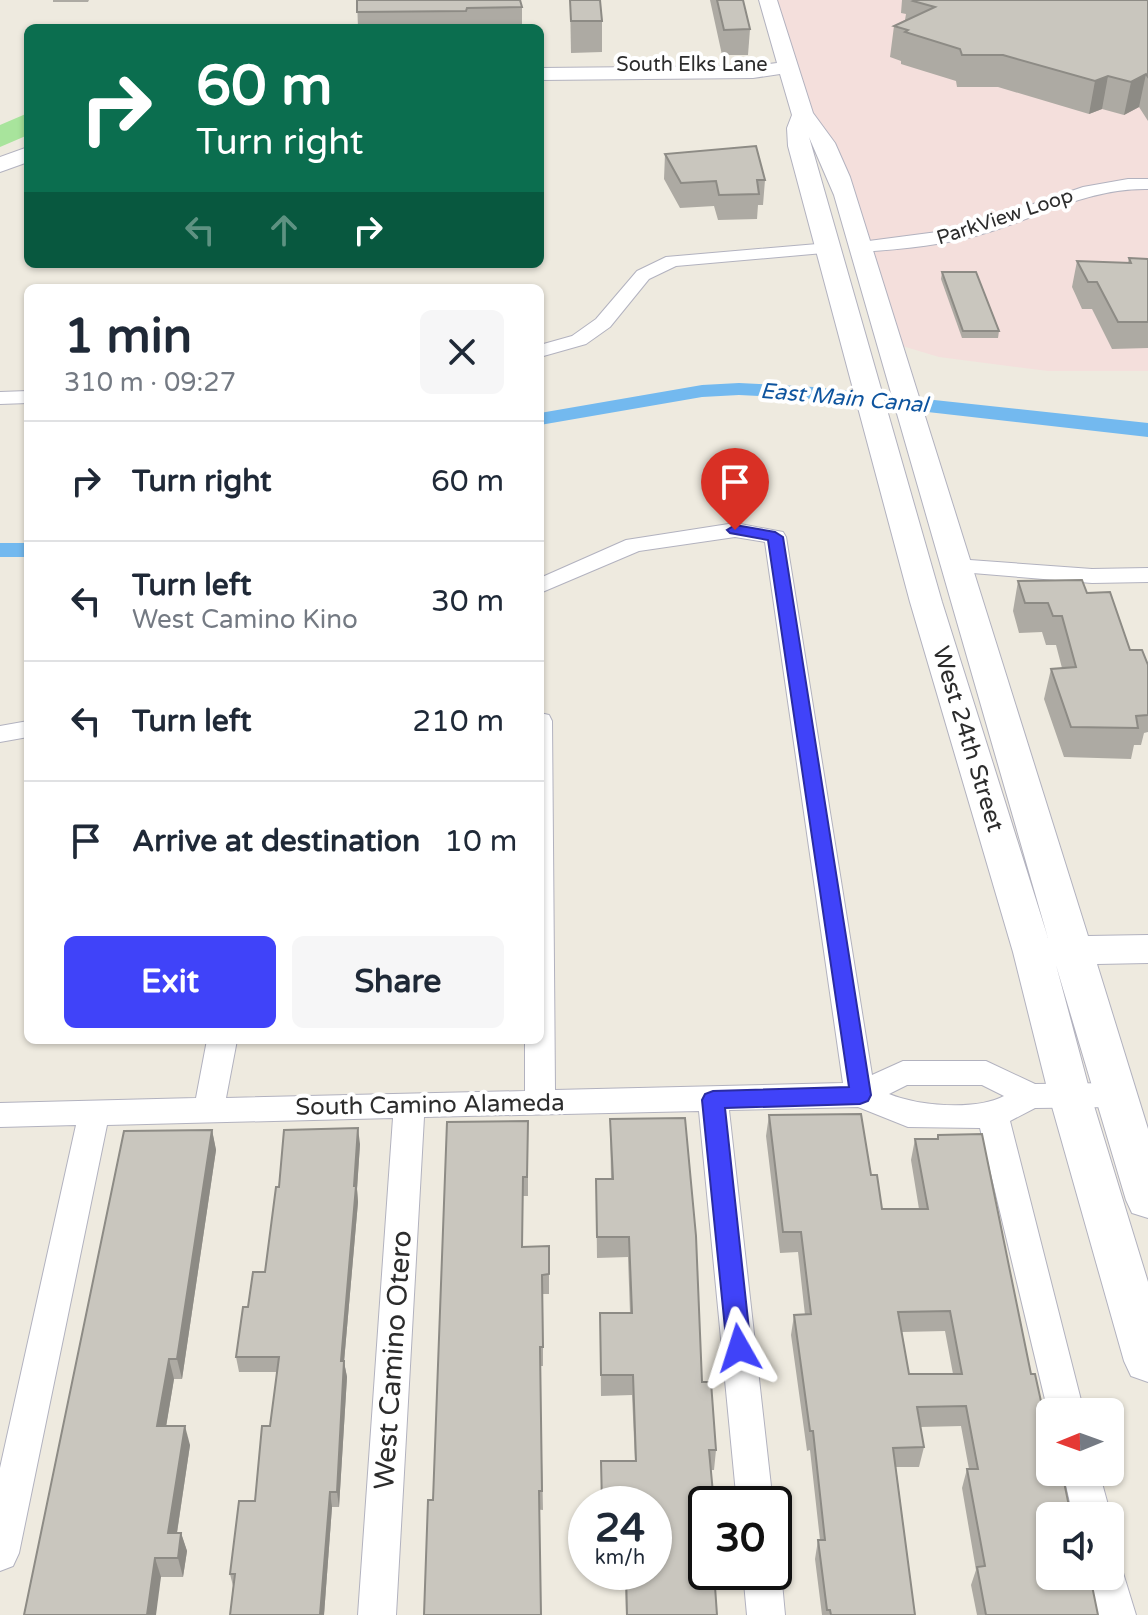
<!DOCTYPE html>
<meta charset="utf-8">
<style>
:root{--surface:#fff;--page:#f6f6f7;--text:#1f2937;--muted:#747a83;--line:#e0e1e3;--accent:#4043f9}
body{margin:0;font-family:"Varela Round",sans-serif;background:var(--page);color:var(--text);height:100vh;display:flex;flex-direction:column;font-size:30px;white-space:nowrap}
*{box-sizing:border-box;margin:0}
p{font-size:26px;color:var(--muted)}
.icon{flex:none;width:44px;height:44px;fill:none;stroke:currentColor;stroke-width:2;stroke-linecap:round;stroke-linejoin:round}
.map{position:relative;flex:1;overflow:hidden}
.panel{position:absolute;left:24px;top:284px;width:520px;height:760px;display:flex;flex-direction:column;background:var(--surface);border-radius:12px;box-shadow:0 2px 6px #0004}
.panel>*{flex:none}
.top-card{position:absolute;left:24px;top:24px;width:520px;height:244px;border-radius:12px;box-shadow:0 2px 6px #0004;background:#0b6e4f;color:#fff;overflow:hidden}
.needle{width:52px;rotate:269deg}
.tools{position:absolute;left:1036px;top:1398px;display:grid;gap:16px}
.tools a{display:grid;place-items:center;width:88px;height:88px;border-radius:12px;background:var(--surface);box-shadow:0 2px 6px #0004;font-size:40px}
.speed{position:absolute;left:568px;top:1486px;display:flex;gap:16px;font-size:40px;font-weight:700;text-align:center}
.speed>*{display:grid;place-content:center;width:104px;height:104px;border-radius:50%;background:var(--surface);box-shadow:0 2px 6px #0004;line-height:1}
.speed small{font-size:20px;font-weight:400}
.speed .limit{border:4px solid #111;border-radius:12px;background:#fff;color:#111}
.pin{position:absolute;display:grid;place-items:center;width:68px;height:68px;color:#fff;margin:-82px -34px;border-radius:50% 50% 50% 0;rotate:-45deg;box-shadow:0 0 8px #0007}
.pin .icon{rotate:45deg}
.me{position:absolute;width:88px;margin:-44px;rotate:354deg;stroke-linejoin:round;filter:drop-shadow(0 0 6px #0008)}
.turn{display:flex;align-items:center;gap:28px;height:168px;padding:0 40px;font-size:36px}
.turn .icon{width:104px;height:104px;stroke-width:2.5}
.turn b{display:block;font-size:56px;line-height:68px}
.lanes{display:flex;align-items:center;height:76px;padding:0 40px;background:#0003;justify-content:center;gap:40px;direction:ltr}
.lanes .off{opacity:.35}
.round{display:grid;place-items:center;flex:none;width:84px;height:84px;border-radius:12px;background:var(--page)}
.overview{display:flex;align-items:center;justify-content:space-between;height:136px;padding:0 40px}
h1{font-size:48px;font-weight:800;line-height:60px}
.button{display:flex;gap:16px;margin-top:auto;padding:16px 40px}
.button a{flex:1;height:92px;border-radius:12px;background:var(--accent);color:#fff;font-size:32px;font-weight:800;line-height:92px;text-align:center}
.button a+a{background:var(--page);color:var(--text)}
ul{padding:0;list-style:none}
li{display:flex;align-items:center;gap:24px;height:120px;padding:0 40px;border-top:2px solid var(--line)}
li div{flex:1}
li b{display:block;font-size:30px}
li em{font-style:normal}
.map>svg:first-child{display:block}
.medical{fill:#f4dfdc}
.green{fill:#a8e49c}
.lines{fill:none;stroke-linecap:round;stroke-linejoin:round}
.canal{fill:#73b9ef;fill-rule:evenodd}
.street-casing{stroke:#b2b2bf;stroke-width:2}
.secondary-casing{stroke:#b2b2bf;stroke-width:2}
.street{fill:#fff;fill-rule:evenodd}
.secondary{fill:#fff;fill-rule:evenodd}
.wall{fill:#adaaa3;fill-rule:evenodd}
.shaded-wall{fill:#8d8b85}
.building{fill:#c9c6be;stroke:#8d8b85;stroke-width:2;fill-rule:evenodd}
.route{fill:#4043f9;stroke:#2a2ca2;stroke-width:2}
.labels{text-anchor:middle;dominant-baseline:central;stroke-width:8;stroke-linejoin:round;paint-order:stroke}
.far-street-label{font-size:20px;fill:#2c2c2c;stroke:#fff}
.far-water-label{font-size:22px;font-style:italic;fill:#0e549e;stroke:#fff}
.street-label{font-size:24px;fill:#2c2c2c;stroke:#fff}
.near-street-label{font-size:28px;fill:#2c2c2c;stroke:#fff}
</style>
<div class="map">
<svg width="1148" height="1615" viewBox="0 0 1148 1615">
<rect width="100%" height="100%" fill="#eeeadf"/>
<!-- medical -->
<path class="medical" d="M769 0H1148V371H1048L939 357 889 342Z"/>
<!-- green -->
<path class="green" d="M28 113V135L0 147V125Z"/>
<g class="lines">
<!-- canal -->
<g class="canal">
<path d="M739 383 813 387 1148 423V437L813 399 739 395 702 397 540 425V413L702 385Z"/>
<rect x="0" y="543" width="28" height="14"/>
</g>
<defs>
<g id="street">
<path d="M1128 179H1148V189C1090 188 1043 215 989 232 947 245 904 249 861 252L852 247 861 242 960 229 1083 187Z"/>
<path d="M829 243 838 248 835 252 676 266 649 279 610 327 586 344 540 357V345L572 336 596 319 637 271 666 257Z"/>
<path d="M28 391V403L0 404V392Z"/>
<path d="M735 523 783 532 786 537 872 1075 903 1061H986L1035 1084 1116 1083 1127 1087 1131 1095 1127 1103 1116 1107 1035 1108 1010 1121 1084 1412H1050V1416L1048 1412 980 1128 908 1127 858 1107 729 1110 773 1504H737L699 1111 424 1117 396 1615H358L393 1118 107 1125 19 1553 13 1566 0 1571V1468L76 1125 0 1127V1103L196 1098 207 1040H237L226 1098 525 1091V1040H540V713L549 715 552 721 555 1090 843 1083 765 542 735 537 639 551 540 593V578L626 540ZM907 1085H982L1004 1096C976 1111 918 1106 889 1094Z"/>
<path d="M956 559 1092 569 1148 568V582L1092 583 948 571 945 566 948 561Z"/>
<path d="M28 721V737L0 742V726Z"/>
<path d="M1063 1472H1099L1111 1516 1110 1517 1073 1516Z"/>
<path d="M774 1558 781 1572 785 1615H747L743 1572H774Z"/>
<path d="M1110 1559 1120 1563 1136 1615H1098L1088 1576H1110Z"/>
</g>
<g id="secondary">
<path d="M759 0H777L813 113 835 143 850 177 1088 936 1148 935V963L1097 964 1148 1129V1218L1132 1213 1126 1200 1056 965 1091 1096 1148 1282V1382L1131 1376 1124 1361 1049 1096 1013 952 910 602 788 146 787 128 792 115 780 74 753 78 540 80V68L753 66 777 63ZM809 137 834 195 1048 938 942 602Z"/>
<path d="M28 147V162L0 172V157Z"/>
</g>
</defs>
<!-- street casing -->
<use href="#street" class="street-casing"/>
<!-- secondary casing -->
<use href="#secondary" class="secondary-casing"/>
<!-- street -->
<use href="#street" class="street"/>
<!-- secondary -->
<use href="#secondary" class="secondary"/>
</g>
<!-- wall -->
<g class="wall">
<path d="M53 0H89L88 2H53Z"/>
<path d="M357 0 522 7V28H358Z"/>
<path d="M570 0H600L602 21V52L571 53Z"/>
<path d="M710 0H743L750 29 748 55H722Z"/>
<path d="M902 0H1148V121L1139 107 1124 115 1102 109 1089 114 998 87H957L956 81 901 64V61L890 57 894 26 905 20 906 14 901 13Z"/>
<path d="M665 154 765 180 763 205H758L757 219 718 220 714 206 680 208 664 179Z"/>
<path d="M1129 258 1148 259V348L1112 349 1092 309H1082L1072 287 1077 261 1128 263Z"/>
<path d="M942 272 999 331 998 338H962L941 279Z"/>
<path d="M1018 581 1087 593 1130 650 1148 665V732L1144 733 1141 745H1134L1131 759 1064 757 1044 699 1051 669 1062 668 1056 645H1046L1042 632 1019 633 1013 611Z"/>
<path d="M769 1115 871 1175 882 1209H919L911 1160 915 1139H937L938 1135 1050 1516 1098 1615H977L971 1585 976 1570 962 1488 967 1469H969L961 1426 920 1427 924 1447 919 1467H896L915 1615H822L815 1559 818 1540H820L810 1450 807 1451 791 1335 794 1315H805L798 1252 780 1253 766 1136ZM945 1331 953 1374H909L902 1332Z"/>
<path d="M610 1119 702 1382 716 1450 714 1470H711L706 1504 717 1615H626L625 1572H654V1504H601V1461H635L632 1395 601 1396 600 1313H630L628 1257 597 1258 596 1179H611Z"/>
<path d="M528 1121V1196H523L522 1247 549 1246V1294H543V1366H540L543 1510 433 1500Z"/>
<path d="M212 1130 216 1150 182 1379H174L166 1426 190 1445 177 1533H181L187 1551 183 1577H161L24 1615Z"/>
<path d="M360 1144 357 1189 358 1202 344 1362 347 1377 339 1507H332L324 1615H230L233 1586 230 1574 255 1501 270 1426 277 1372H239L236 1357 248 1307 265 1272 279 1187Z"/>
</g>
<!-- shaded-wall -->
<g class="shaded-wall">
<path d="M1146 74 1139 107 1124 115 1131 82Z"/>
<path d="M1108 76 1102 109 1089 114 1095 81Z"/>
<path d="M358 1128 360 1144 357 1189 358 1202 344 1362 347 1377 339 1507 337 1492 341 1361Z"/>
<path d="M212 1130 216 1150 182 1379 177 1359Z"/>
<path d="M169 1359 174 1379 163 1445 157 1426Z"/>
<path d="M185 1426 190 1445 174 1552 168 1533Z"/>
<path d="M330 1492 332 1507 324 1615H320Z"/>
<path d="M181 1533 187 1551 183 1577 178 1558Z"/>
<path d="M155 1558 161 1577 156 1615H147Z"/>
</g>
<!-- building -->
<g class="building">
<path d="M357 0H520L522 7 467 8 466 11 357 12Z"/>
<path d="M570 0H600L602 21H571Z"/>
<path d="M717 0H743L750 29 724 30Z"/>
<path d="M915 0H1148V77L1146 74 1131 82 1108 76 1095 81 1003 55H962L960 49 905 32 908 30 894 26 935 7 913 1Z"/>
<path d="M756 146 765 180H757L759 194 719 195 716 181 681 183 665 154Z"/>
<path d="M1129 258 1148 259V322H1118L1097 282H1088L1077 261 1131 263Z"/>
<path d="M942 272H976L999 331H963Z"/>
<path d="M1082 580 1087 593 1110 592 1130 650H1142L1148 665V715L1136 716 1138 728 1071 727 1051 669 1076 667 1062 616H1053L1048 603H1025L1018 581Z"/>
<path d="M861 1114 871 1175H877L882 1209H928L915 1139H938V1135L982 1134 1031 1374H1035L1050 1442V1472H1062L1071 1516H1050V1576H1090L1098 1615H986L977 1567 985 1566 967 1469H978L966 1406 917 1407 924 1447 893 1448 915 1615H831L830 1610H827L818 1540H825L813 1431H810L794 1315 811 1314 801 1232H783L769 1115ZM950 1311 962 1374H909L898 1312Z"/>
<path d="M685 1118 696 1236 702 1382H711L716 1450H709L714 1504H706V1572H714L717 1615H627L626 1572H654V1504H602L601 1461H636L633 1375H601L600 1313H632L629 1237H597L596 1179H613L610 1119Z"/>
<path d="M528 1121 527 1177H523L522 1247 549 1246V1274L542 1275 543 1347H540L542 1491H539L541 1615H424L428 1500H433L447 1122Z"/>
<path d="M358 1128 354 1186H356L341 1361H344L337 1492H330L320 1615H230L235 1574H230L239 1501H255L262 1426H270L279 1357H236L243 1307H248L253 1272H265L276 1187H279L284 1130Z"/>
<path d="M212 1130 177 1359H169L157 1426H185L168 1533H181L178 1558H155L147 1615H24L124 1131Z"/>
</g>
<!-- route -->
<path class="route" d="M735 525 775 532 783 537 871 1095 868 1101 860 1104 725 1108 751 1348 747 1356 739 1359 730 1356 727 1348 702 1100 705 1094 713 1091 849 1087 768 540 730 533 727 530Z"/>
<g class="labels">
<!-- far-street labels -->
<g class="far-street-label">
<text x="692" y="65">South Elks Lane</text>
<text transform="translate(1005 217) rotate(-18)">ParkView Loop</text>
</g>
<!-- far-water labels -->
<g class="far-water-label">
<text transform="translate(844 398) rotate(5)">East Main Canal</text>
</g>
<!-- street labels -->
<g class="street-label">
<text transform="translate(968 739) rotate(73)">West 24th Street</text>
<text transform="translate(430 1105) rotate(-1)">South Camino Alameda</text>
</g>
<!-- near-street labels -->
<g class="near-street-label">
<text transform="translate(393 1360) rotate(-86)">West Camino Otero</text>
</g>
</g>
</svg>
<div class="tools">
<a><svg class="needle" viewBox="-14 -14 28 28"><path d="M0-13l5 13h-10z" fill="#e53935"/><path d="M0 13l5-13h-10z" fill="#747a83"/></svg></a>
<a><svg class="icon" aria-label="sound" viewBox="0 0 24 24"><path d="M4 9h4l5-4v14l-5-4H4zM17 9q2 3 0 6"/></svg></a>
</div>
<div class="speed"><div>24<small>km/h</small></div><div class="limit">30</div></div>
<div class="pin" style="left:735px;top:530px;background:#d93025"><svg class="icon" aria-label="arrive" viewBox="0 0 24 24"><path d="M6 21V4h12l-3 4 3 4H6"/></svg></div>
<svg class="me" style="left:739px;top:1348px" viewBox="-20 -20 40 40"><path d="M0-17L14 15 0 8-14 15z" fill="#4043f9" stroke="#fff" stroke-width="4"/></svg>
<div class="top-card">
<div class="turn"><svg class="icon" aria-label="right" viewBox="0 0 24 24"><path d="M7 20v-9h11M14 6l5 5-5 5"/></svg><div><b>60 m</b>Turn right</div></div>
<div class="lanes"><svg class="icon off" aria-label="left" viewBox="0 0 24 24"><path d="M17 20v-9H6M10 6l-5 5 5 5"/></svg><svg class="icon off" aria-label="ahead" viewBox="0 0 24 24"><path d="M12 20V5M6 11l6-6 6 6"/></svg><svg class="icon" aria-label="right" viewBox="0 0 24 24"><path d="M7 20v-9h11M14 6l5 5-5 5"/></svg></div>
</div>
<section class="panel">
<div class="overview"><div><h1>1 min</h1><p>310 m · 09:27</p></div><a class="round"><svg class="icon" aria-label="close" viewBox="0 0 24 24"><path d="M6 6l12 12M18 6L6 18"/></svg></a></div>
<ul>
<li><svg class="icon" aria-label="right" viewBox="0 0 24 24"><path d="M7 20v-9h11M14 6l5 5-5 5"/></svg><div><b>Turn right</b></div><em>60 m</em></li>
<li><svg class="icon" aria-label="left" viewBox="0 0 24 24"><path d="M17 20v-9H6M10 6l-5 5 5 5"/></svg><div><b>Turn left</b><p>West Camino Kino</p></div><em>30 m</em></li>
<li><svg class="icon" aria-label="left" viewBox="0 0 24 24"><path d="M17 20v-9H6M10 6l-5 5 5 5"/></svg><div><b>Turn left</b></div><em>210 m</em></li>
<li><svg class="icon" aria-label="arrive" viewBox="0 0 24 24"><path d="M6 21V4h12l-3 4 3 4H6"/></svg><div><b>Arrive at destination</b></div><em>10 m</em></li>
</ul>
<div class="button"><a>Exit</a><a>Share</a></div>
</section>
</div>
